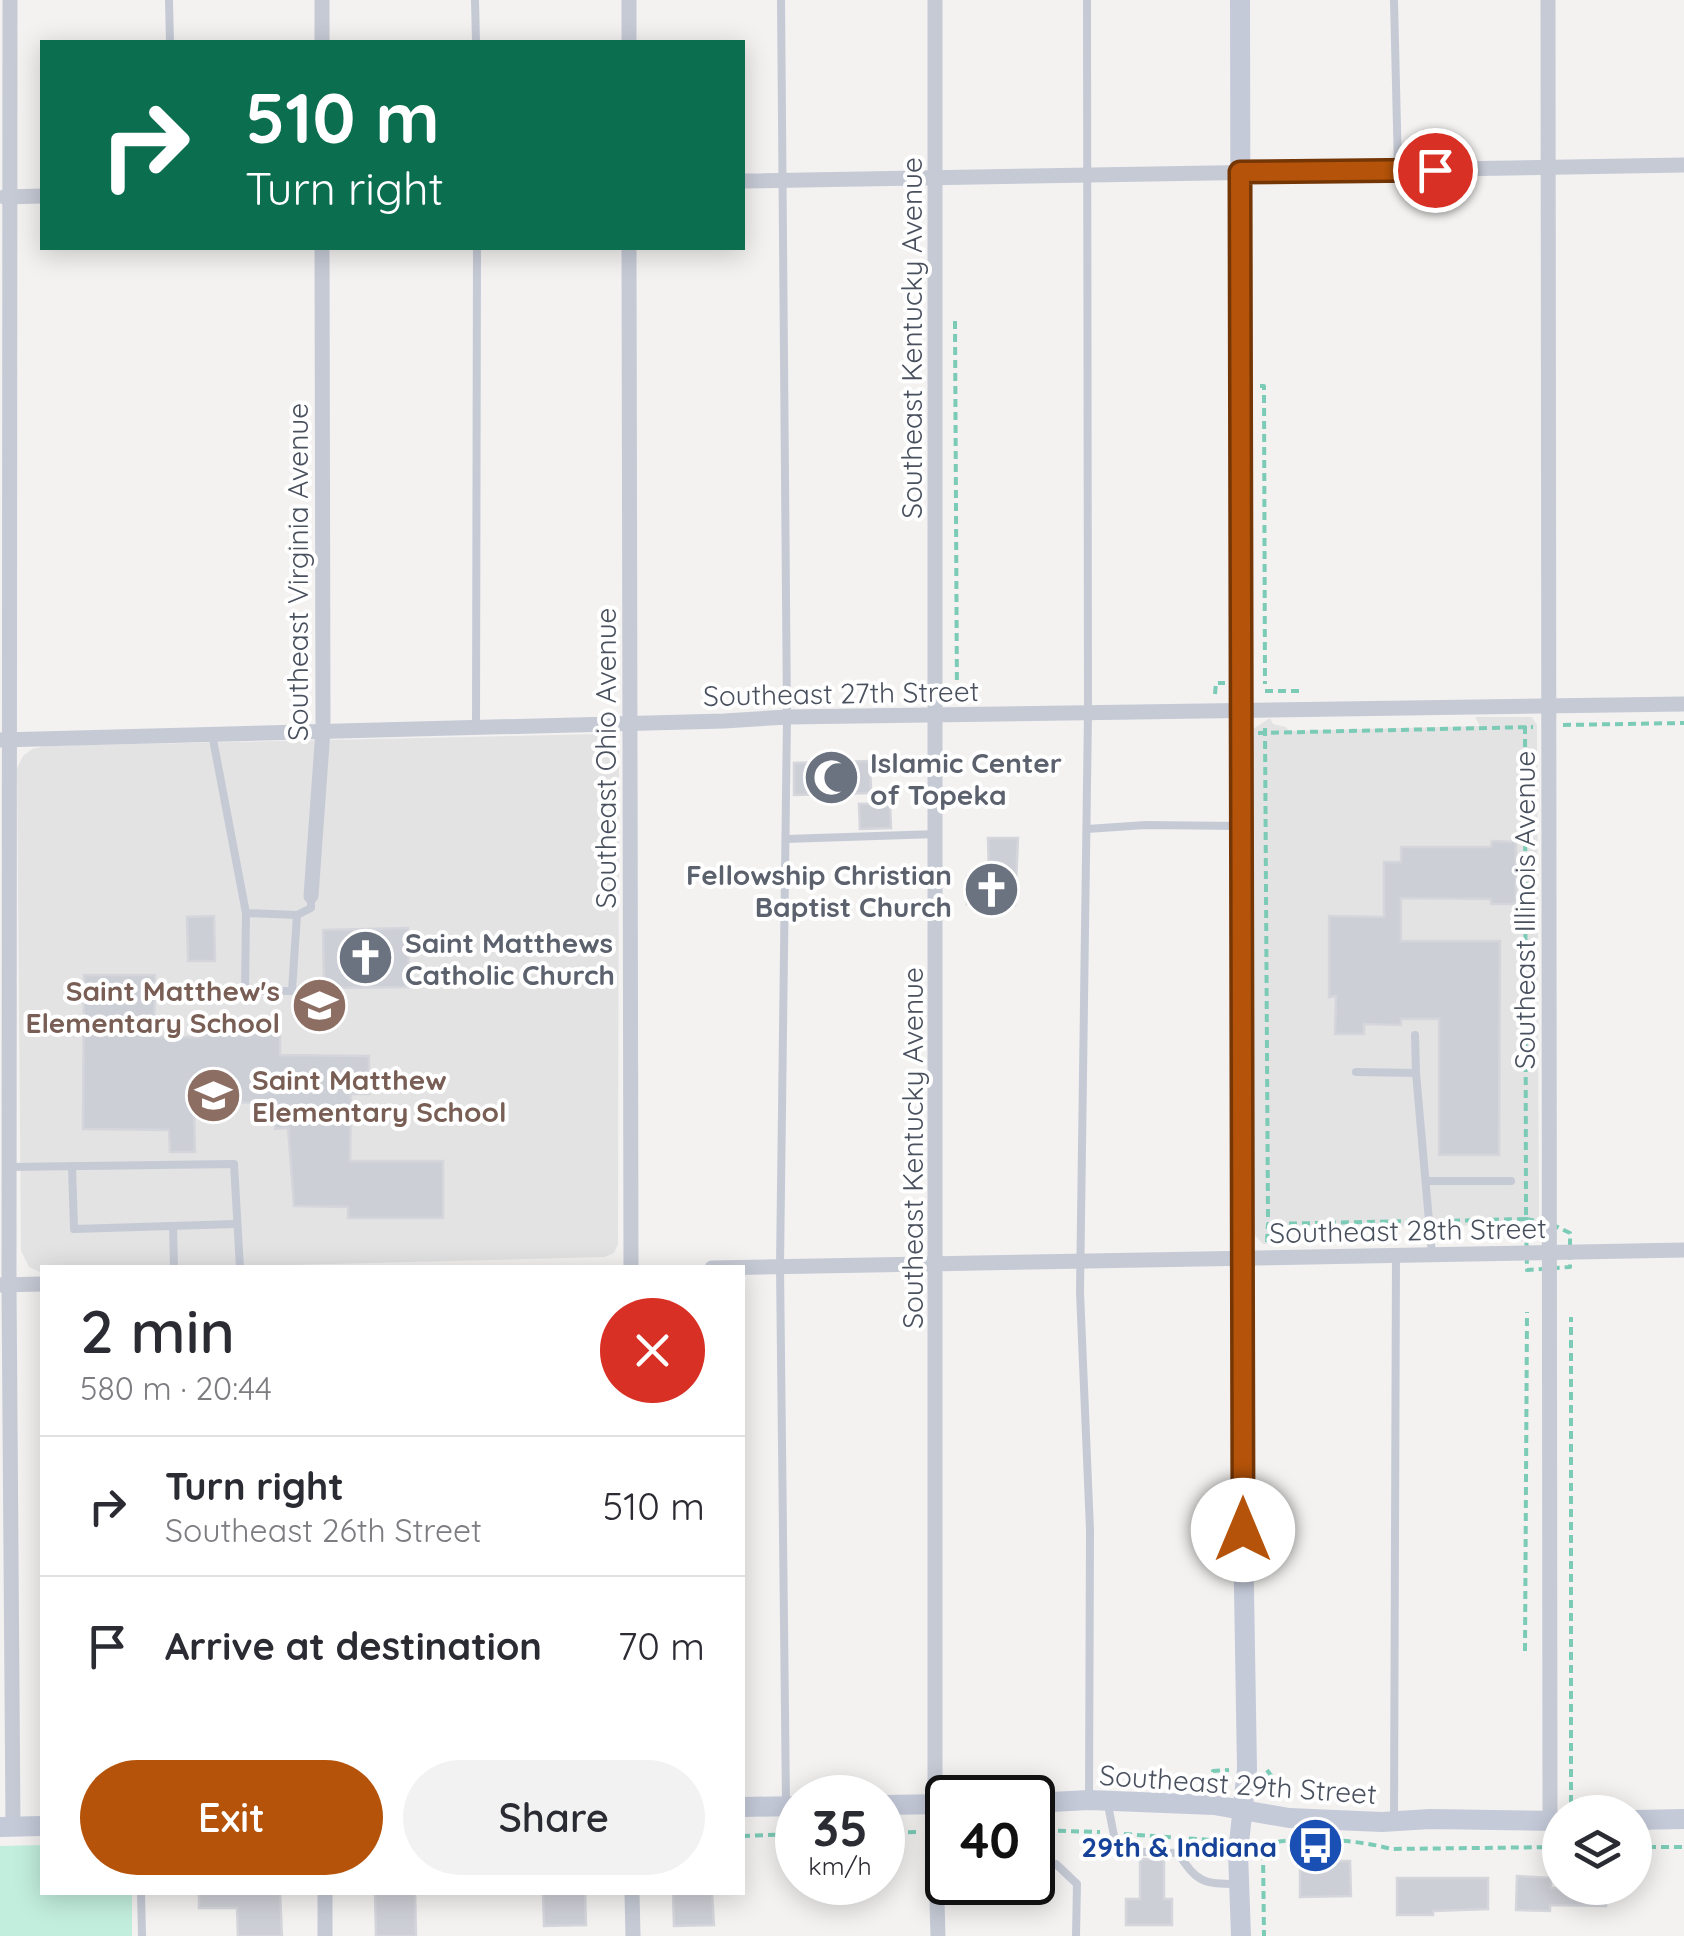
<!DOCTYPE html>
<meta charset="utf-8">
<style>
:root{--surface:#fff;--page:#f2f2f3;--text:#2b2b33;--muted:#7c7c81;--line:#e1e1e2;--accent:#b45309}
body{margin:0;font-family:Quicksand,sans-serif;background:var(--page);color:var(--text);height:100vh;display:flex;flex-direction:column;font-size:38px;white-space:nowrap}
*{box-sizing:border-box;margin:0}
p{font-size:32px;color:var(--muted)}
.icon{flex:none;width:55px;height:55px;fill:none;stroke:currentColor;stroke-width:2;stroke-linecap:round;stroke-linejoin:round}
.map{position:relative;flex:1;overflow:hidden}
.panel{position:absolute;left:40px;top:1265px;width:705px;height:630px;display:flex;flex-direction:column;background:var(--surface);border-radius:0px;box-shadow:0 5px 25px #0003}
.panel>*{flex:none}
.hud{position:absolute;left:40px;top:40px;width:705px;height:210px;border-radius:0px;box-shadow:0 5px 25px #0003;background:#0b6e4f;color:#fff;overflow:hidden}
.tools{position:absolute;left:1542px;top:1795px;display:grid;gap:20px}
.tools a{display:grid;place-items:center;width:110px;height:110px;border-radius:50%;background:var(--surface);box-shadow:0 5px 25px #0003;font-size:50px}
.speed{position:absolute;left:775px;top:1775px;display:flex;gap:20px;font-size:50px;font-weight:700;text-align:center}
.speed>*{display:grid;place-content:center;width:130px;height:130px;border-radius:50%;background:var(--surface);box-shadow:0 5px 25px #0003;line-height:1}
.speed small{font-size:25px;font-weight:400}
.speed .limit{border:5px solid #111;border-radius:15px;background:#fff;color:#111}
.pin{position:absolute;display:grid;place-items:center;width:85px;height:85px;color:#fff;margin:-42px;border:5px solid #fff;border-radius:50%;box-shadow:0 2px 10px #0007}
.me{position:absolute;width:110px;margin:-55px;rotate:0deg;stroke-linejoin:round;filter:drop-shadow(0 0 8px #0008)}
.turn{display:flex;align-items:center;gap:35px;height:210px;padding:0 40px;font-size:45px}
.turn .icon{width:130px;height:130px;stroke-width:2.5}
.turn b{display:block;font-size:70px;line-height:85px}
.round{display:grid;place-items:center;flex:none;width:105px;height:105px;border-radius:52px;background:var(--page)}
.summary{display:flex;align-items:center;justify-content:space-between;height:170px;padding:0 40px}
h1{font-size:60px;font-weight:600;line-height:75px}
.cta{display:flex;gap:20px;margin-top:auto;padding:20px 40px}
.cta a{flex:1;height:115px;border-radius:60px;background:var(--accent);color:#fff;font-size:40px;font-weight:600;line-height:115px;text-align:center}
.cta a+a{background:var(--page);color:var(--text)}
ul{padding:0;list-style:none}
li{display:flex;align-items:center;gap:30px;height:140px;padding:0 40px;border-top:2px solid var(--line)}
li div{flex:1}
li b{display:block;font-size:38px}
li em{font-style:normal}
.map>svg:first-child{display:block}
.education{fill:#e4e3e3}
.green{fill:#c2eedd}
.building{fill:#cdcfd6;stroke:#d5d6dc;stroke-width:2.5}
.lines{fill:none;stroke-linecap:round;stroke-linejoin:round}
.path{stroke:#7bcbb6;stroke-width:4;stroke-dasharray:8 5;stroke-linecap:butt}
.lane{stroke:#c5cad5;stroke-width:8}
.street{stroke:#c5cad5;stroke-width:15}
.secondary{stroke:#c5cad9;stroke-width:20}
.route-casing{stroke:#753606;stroke-width:25}
.route{stroke:#b45309;stroke-width:18}
.labels{text-anchor:middle;dominant-baseline:central;stroke-width:8;stroke-linejoin:round;paint-order:stroke}
.street-label{font-size:28px;fill:#49505e;stroke:#fff}
.worship-label{font-size:28px;font-weight:bold;fill:#5b616d;stroke:#fff;text-anchor:start}
.education-label{font-size:28px;font-weight:bold;fill:#785e54;stroke:#fff;text-anchor:end}
.transit-label{font-size:28px;font-weight:bold;fill:#164399;stroke:#fff;text-anchor:end}
</style>
<div class="map">
<svg width="1684" height="1936" viewBox="0 0 1684 1936">
<rect width="100%" height="100%" fill="#f3f2f1"/>
<!-- education -->
<g class="education">
<path d="M1475 717H1532L1537 725 1539 1230 1529 1241H1514L1505 1225 1274 1229 1282 1244H1263L1253 1233V729L1270 718 1273 724 1286 727 1289 731 1480 726Z"/>
<path d="M604 734 614 738 619 749 618 1244 614 1253 605 1257 212 1267 42 1268 40 1272 29 1267 21 1251 17 768 23 756 32 749 45 746Z"/>
</g>
<!-- green -->
<path class="green" d="M42 1845V1892L132 1893V1936H0V1846Z"/>
<!-- building -->
<g class="building">
<path d="M870 761 871 793 794 795V763Z"/>
<path d="M890 803 891 828 860 829 859 804Z"/>
<path d="M988 838H1018L1015 905 967 904V876H989Z"/>
<path d="M1492 841 1516 842V904H1491V899L1401 898V941H1500L1499 1155H1439V1019H1401V1025L1364 1024V1034H1335L1336 996 1329 997V916L1384 917V862H1401V847H1491Z"/>
<path d="M214 916 215 961H188L187 917Z"/>
<path d="M408 928 409 987 324 988 323 930Z"/>
<path d="M84 975H155L154 1037H198L197 1026 280 1025V1055L369 1056V1094H351L350 1161H443V1218H348V1207L294 1206 288 1128 275 1129 274 1102 214 1103V1111H194L195 1152H170L169 1130 83 1129Z"/>
<path d="M1140 1859 1164 1860V1899H1172V1925H1126V1899H1140Z"/>
<path d="M1300 1861H1350L1351 1896 1300 1897Z"/>
<path d="M1517 1876 1551 1878V1888H1606V1906L1550 1905V1911L1516 1910Z"/>
<path d="M1397 1878H1488V1909L1433 1911V1915H1397Z"/>
<path d="M199 1892H280L282 1936H238L237 1908H199Z"/>
<path d="M375 1892H415L416 1936H376Z"/>
<path d="M543 1892H585L586 1925 544 1926Z"/>
<path d="M673 1892H712L714 1925 674 1926Z"/>
</g>
<g class="lines">
<!-- path -->
<g class="path">
<path d="M955 321 957 700"/>
<path d="M1260 386H1264L1265 684"/>
<path d="M1265 691H1300"/>
<path d="M1215 694 1216 683H1225"/>
<path d="M1563 725 1684 723"/>
<path d="M1265 728 1268 1218"/>
<path d="M1258 733 1533 727"/>
<path d="M1526 1219 1549 1223 1570 1233V1267L1527 1270Z"/>
<path d="M1439 1221 1526 1219 1525 725"/>
<path d="M1267 1242 1268 1224 1415 1221"/>
<path d="M1525 1651 1527 1312"/>
<path d="M1267 1770 1277 1784V1797"/>
<path d="M1213 1785V1771L1229 1770"/>
<path d="M1571 1803V1317"/>
<path d="M1032 1830 1100 1832"/>
<path d="M882 1833 918 1832"/>
<path d="M1124 1834 1211 1840 1221 1849"/>
<path d="M742 1836 798 1834"/>
<path d="M1635 1847H1684"/>
<path d="M1254 1852C1267 1852 1272 1841 1284 1841 1317 1838 1360 1840 1391 1849L1560 1847"/>
<path d="M1263 1852 1264 1936"/>
</g>
<!-- lane -->
<g class="lane">
<path d="M169 0 170 42"/>
<path d="M475 0 476 42"/>
<path d="M781 0 787 717 780 1266 786 1802"/>
<path d="M1087 0 1088 713 1080 1292 1090 1530 1089 1800"/>
<path d="M1394 0 1398 170"/>
<path d="M476 726 477 248"/>
<path d="M212 734 246 913 245 991H292L297 915 246 913"/>
<path d="M1087 829 1146 825 1241 826"/>
<path d="M786 839 937 834"/>
<path d="M297 915 311 908V896"/>
<path d="M1415 1035 1416 1073"/>
<path d="M1356 1072 1416 1073 1432 1255"/>
<path d="M72 1166 74 1229 235 1224"/>
<path d="M9 1167 234 1164 240 1268"/>
<path d="M1427 1181H1511"/>
<path d="M173 1226 174 1268"/>
<path d="M1108 1805 1117 1851 1178 1853C1197 1882 1202 1884 1238 1884"/>
<path d="M1394 1821 1396 1255"/>
<path d="M1032 1865 1056 1864 1077 1884 1076 1936"/>
<path d="M141 1892 142 1936"/>
</g>
<!-- street -->
<g class="street">
<path d="M10 0 9 1285 13 1827"/>
<path d="M322 0V42"/>
<path d="M629 0V42"/>
<path d="M935 0V1832L938 1936"/>
<path d="M1548 0 1550 1821"/>
<path d="M742 181 1684 165"/>
<path d="M4 197 42 196"/>
<path d="M629 248 631 1268"/>
<path d="M0 740 724 721 787 717 1684 704"/>
<path d="M311 896 323 730 322 248"/>
<path d="M712 1268 1684 1250"/>
<path d="M0 1285 42 1284"/>
<path d="M325 1892V1936"/>
<path d="M632 1892 633 1936"/>
</g>
<!-- secondary -->
<g class="secondary">
<path d="M1240 0 1243 1530 1247 1769 1238 1852 1241 1936"/>
<path d="M1032 1803 1089 1800 1214 1805 1289 1818 1382 1822 1430 1819 1560 1821"/>
<path d="M882 1805 948 1804"/>
<path d="M742 1807 798 1806"/>
<path d="M1635 1820 1684 1819"/>
<path d="M0 1827 42 1826"/>
</g>
</g>
<g class="lines">
<defs>
<path id="route" d="M1243 1530 1240 172 1435 170"/>
</defs>
<!-- route casing -->
<use href="#route" class="route-casing"/>
<!-- route -->
<use href="#route" class="route"/>
</g>
<!-- icons -->
<defs>
<symbol id="mosque-disc" viewBox="-11 -11 22 22"><circle r="9.5" fill="#6b7280" stroke="#fff"/><path d="M3.5-4.9A6 6 0 1 0 3.5 4.9A5 5 0 1 1 3.5-4.9Z" fill="#fff"/></symbol>
<symbol id="church-disc" viewBox="-11 -11 22 22"><circle r="9.5" fill="#6b7280" stroke="#fff"/><path d="M-1.2-6h2.4v3.5h3.3v2.4h-3.3V6h-2.4V-.1h-3.3v-2.4h3.3Z" fill="#fff"/></symbol>
<symbol id="school-disc" viewBox="-11 -11 22 22"><circle r="9.5" fill="#8d6e63" stroke="#fff"/><path d="M0-5L7-2L0 1L-7-2ZM-4 1L0 2.5L4 1V4Q0 6-4 4Z" fill="#fff"/></symbol>
<symbol id="bus-disc" viewBox="-11 -11 22 22"><circle r="9.5" fill="#1a4fb4" stroke="#fff"/><path d="M-5-6H5V4H4V6H2V4H-2V6H-4V4H-5ZM-3.5-4V0h7V-4ZM-3.5 1.2v1.5H-2V1.2ZM2 1.2v1.5H3.5V1.2Z" fill="#fff"/></symbol>
</defs>
<g fill-rule="evenodd">
<use href="#mosque-disc" x="800" y="746" width="63" height="63"/>
<use href="#church-disc" x="960" y="858" width="63" height="63"/>
<use href="#church-disc" x="334" y="926" width="63" height="63"/>
<use href="#school-disc" x="288" y="974" width="63" height="63"/>
<use href="#school-disc" x="182" y="1064" width="63" height="63"/>
<use href="#bus-disc" x="1284" y="1814" width="63" height="63"/>
</g>
<g class="labels">
<!-- street labels -->
<g class="street-label">
<text transform="translate(911 338) rotate(-90)">Southeast Kentucky Avenue</text>
<text transform="translate(297 572) rotate(-90)">Southeast Virginia Avenue</text>
<text transform="translate(841 693) rotate(-1)">Southeast 27th Street</text>
<text transform="translate(605 758) rotate(-90)">Southeast Ohio Avenue</text>
<text transform="translate(1524 910) rotate(-90)">Southeast Illinois Avenue</text>
<text transform="translate(912 1148) rotate(-90)">Southeast Kentucky Avenue</text>
<text transform="translate(1408 1230) rotate(-1)">Southeast 28th Street</text>
<text transform="translate(1238 1784) rotate(4)">Southeast 29th Street</text>
</g>
<!-- worship labels -->
<g class="worship-label">
<text x="870" y="762">Islamic Center<tspan x="870" dy="32">of Topeka</tspan></text>
<text x="952" y="874" text-anchor="end">Fellowship Christian<tspan x="952" dy="32">Baptist Church</tspan></text>
<text x="405" y="942">Saint Matthews<tspan x="405" dy="32">Catholic Church</tspan></text>
</g>
<!-- education labels -->
<g class="education-label">
<text x="280" y="990">Saint Matthew's<tspan x="280" dy="32">Elementary School</tspan></text>
<text x="252" y="1079" text-anchor="start">Saint Matthew<tspan x="252" dy="32">Elementary School</tspan></text>
</g>
<!-- transit labels -->
<g class="transit-label">
<text x="1277" y="1846">29th &amp; Indiana</text>
</g>
</g>
</svg>
<div class="tools">
<a><svg class="icon" aria-label="layers" viewBox="0 0 24 24"><path d="M12 4l9 5-9 5-9-5zM3 14l9 5 9-5"/></svg></a>
</div>
<div class="speed"><div>35<small>km/h</small></div><div class="limit">40</div></div>
<div class="pin" style="left:1435px;top:170px;background:#d93025"><svg class="icon" aria-label="arrive" viewBox="0 0 24 24"><path d="M6 21V4h12l-3 4 3 4H6"/></svg></div>
<svg class="me" style="left:1243px;top:1530px" viewBox="-20 -20 40 40"><circle r="19" fill="#fff"/><path d="M0-13L10 11 0 6-10 11z" fill="#b45309"/></svg>
<div class="hud">
<div class="turn"><svg class="icon" aria-label="right" viewBox="0 0 24 24"><path d="M7 20v-9h11M14 6l5 5-5 5"/></svg><div><b>510 m</b>Turn right</div></div>
</div>
<section class="panel">
<div class="summary"><div><h1>2 min</h1><p>580 m · 20:44</p></div><a class="round" style="background:#d93025;color:#fff"><svg class="icon" aria-label="close" viewBox="0 0 24 24"><path d="M6 6l12 12M18 6L6 18"/></svg></a></div>
<ul>
<li><svg class="icon" aria-label="right" viewBox="0 0 24 24"><path d="M7 20v-9h11M14 6l5 5-5 5"/></svg><div><b>Turn right</b><p>Southeast 26th Street</p></div><em>510 m</em></li>
<li><svg class="icon" aria-label="arrive" viewBox="0 0 24 24"><path d="M6 21V4h12l-3 4 3 4H6"/></svg><div><b>Arrive at destination</b></div><em>70 m</em></li>
</ul>
<div class="cta"><a>Exit</a><a>Share</a></div>
</section>
</div>
